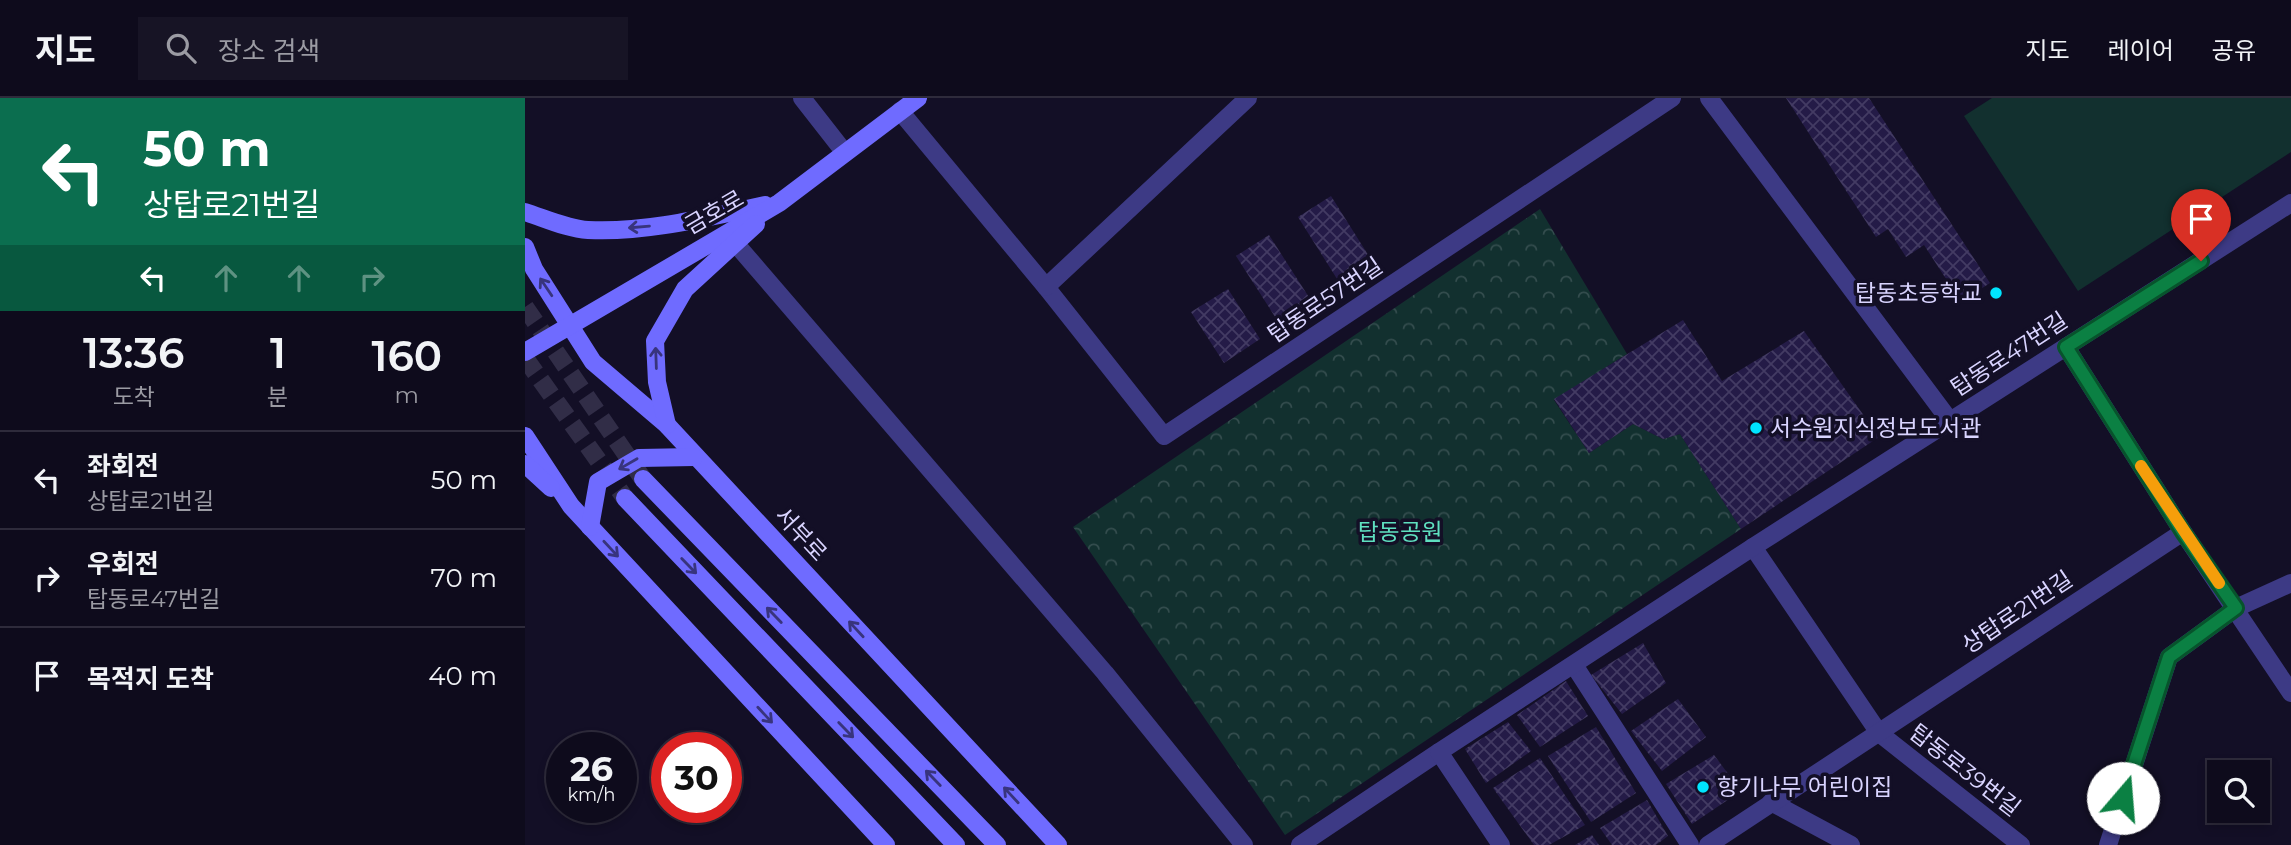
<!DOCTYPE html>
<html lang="ko">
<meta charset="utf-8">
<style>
:root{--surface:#0e0b1c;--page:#171425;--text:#f1f3f6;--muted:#9b9ba3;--line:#2e2b3b}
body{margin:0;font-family:Montserrat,"Noto Sans KR",sans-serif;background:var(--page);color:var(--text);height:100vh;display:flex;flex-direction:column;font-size:26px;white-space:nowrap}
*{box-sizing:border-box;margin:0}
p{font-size:23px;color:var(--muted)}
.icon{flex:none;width:38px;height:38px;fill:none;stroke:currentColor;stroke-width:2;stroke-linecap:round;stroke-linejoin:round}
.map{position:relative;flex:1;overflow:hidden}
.side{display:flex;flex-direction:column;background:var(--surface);width:525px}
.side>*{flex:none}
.banner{background:#0b6e4f;color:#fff;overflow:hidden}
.buttons{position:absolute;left:1682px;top:662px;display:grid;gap:14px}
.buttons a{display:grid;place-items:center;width:63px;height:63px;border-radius:0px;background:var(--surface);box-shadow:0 4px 10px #0003,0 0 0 2px var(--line);font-size:35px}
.speed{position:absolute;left:21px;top:634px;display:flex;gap:14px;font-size:35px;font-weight:700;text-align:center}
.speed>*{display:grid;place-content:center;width:91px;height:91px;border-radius:50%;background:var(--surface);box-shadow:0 4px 10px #0003,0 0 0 2px var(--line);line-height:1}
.speed small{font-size:18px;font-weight:400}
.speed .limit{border:10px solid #d22;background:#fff;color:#111}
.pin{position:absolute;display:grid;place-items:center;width:60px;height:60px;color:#fff;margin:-72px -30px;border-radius:50% 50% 50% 0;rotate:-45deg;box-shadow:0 0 7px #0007}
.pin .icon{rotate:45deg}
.me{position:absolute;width:77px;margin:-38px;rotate:18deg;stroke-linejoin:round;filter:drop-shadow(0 0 5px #0008)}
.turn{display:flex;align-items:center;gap:24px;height:147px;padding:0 28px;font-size:32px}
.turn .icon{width:91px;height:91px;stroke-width:2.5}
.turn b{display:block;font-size:49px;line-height:60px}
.lanes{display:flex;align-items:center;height:66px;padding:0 28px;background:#0003;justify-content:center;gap:35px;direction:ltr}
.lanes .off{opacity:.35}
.eta{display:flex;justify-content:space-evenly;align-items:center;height:119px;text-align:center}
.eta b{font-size:42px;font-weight:600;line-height:49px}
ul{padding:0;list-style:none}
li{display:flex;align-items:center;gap:21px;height:98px;padding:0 28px;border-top:2px solid var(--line)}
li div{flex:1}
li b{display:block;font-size:26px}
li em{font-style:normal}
header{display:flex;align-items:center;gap:42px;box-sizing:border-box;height:98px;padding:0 35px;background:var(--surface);border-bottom:2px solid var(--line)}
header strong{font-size:33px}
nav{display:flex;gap:38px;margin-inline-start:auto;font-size:24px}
.search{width:490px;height:63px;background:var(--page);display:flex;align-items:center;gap:18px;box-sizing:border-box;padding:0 24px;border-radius:0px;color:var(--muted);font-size:26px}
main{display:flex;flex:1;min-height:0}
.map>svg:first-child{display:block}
.park{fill:url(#park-crowns)}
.pitch{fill:#12302f}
.building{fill:url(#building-cross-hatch)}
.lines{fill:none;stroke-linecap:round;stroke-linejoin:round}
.secondary-tunnel{stroke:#312d47;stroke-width:18;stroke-dasharray:18 9;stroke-linecap:butt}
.street{stroke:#3d3a85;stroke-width:18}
.secondary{stroke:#6f6bff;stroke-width:18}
.oneway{stroke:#38347d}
.route-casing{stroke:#07532c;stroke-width:18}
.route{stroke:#0b8043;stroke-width:12}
.slow{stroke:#f59e0b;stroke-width:12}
.poi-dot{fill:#00e5ff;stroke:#130f26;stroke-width:2.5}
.labels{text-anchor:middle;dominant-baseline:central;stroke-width:7;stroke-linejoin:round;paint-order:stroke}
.street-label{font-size:23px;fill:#d9d4ff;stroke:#130f26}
.poi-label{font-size:23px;fill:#d9d4ff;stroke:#130f26;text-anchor:start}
.park-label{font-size:23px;fill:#5fe0c0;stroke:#130f26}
</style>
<header>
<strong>지도</strong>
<div class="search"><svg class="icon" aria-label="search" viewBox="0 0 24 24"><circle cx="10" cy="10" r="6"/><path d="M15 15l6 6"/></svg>장소 검색</div>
<nav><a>지도</a><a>레이어</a><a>공유</a></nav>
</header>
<main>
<section class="side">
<div class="banner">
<div class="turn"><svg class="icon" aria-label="left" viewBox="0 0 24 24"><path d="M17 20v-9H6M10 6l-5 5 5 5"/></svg><div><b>50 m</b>상탑로21번길</div></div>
<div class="lanes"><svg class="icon" aria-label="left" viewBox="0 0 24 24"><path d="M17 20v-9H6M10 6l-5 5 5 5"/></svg><svg class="icon off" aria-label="ahead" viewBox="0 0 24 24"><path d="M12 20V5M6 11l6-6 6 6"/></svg><svg class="icon off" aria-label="ahead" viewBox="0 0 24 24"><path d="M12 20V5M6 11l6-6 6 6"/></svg><svg class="icon off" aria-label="right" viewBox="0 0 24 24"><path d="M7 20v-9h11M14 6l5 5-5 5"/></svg></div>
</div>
<div class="eta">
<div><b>13:36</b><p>도착</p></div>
<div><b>1</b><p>분</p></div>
<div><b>160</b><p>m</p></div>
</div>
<ul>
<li><svg class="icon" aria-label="left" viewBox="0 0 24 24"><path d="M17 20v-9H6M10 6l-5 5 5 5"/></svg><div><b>좌회전</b><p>상탑로21번길</p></div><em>50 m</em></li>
<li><svg class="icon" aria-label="right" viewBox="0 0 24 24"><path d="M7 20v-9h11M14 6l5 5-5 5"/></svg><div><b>우회전</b><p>탑동로47번길</p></div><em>70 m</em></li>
<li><svg class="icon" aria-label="arrive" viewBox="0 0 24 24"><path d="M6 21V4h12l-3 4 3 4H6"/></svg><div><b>목적지 도착</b></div><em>40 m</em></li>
</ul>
</section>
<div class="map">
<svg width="1766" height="747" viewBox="0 0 1766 747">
<defs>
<pattern id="park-crowns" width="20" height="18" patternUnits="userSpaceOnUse" patternTransform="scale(1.75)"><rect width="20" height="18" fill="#12302f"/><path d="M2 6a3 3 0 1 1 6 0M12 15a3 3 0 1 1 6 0" fill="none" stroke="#344d4e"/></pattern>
<pattern id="building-cross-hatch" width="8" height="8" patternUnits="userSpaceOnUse" patternTransform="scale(1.75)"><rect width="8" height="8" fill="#241b47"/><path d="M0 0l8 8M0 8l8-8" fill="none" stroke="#433b63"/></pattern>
</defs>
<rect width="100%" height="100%" fill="#130f26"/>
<!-- park -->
<path class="park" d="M1015 111 1102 256 1029 302 1064 355 1108 326 1138 341 1155 336 1216 431 760 737 548 429Z"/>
<!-- pitch -->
<path class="pitch" d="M1467 0H1766V54L1553 193 1439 18Z"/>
<!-- building -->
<g class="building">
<path d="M1261 0H1344L1465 185 1436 204 1399 147 1381 159 1363 131 1351 139Z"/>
<path d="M806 98 847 163 814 184 773 119Z"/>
<path d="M744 137 787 204 754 225 711 158Z"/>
<path d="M703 191 735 241 699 265 666 214Z"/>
<path d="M1158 222 1197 283 1279 233 1354 339 1216 431 1155 336 1138 341 1108 326 1064 355 1029 301Z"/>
<path d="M1118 545 1141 585 1097 616 1066 577Z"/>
<path d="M1041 583 1063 618 1015 649 992 617Z"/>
<path d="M1153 601 1181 639 1137 673 1106 633Z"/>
<path d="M983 624 1006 653 961 685 940 651Z"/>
<path d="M1071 629 1111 695 1066 724 1023 658Z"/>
<path d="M1189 657 1216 693 1167 726 1141 686Z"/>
<path d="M1015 660 1060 727 1024 747H1009L968 690Z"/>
<path d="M1122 702 1143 738 1131 747H1087L1075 730Z"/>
<path d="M1067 737 1074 747H1050Z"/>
</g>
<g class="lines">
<!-- secondary-tunnel -->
<g class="secondary-tunnel">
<path d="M0 209 118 381"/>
<path d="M0 260 100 400"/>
</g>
<!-- street -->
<g class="street">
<path d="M277 0 320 55"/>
<path d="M1184 0 1425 323"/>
<path d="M375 13 521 189 639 338 1147 0"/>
<path d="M211 146 580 575 719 747"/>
<path d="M521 189 723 0"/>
<path d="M1541 249 1658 434 1766 595"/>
<path d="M1228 449 1354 635 1496 747"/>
<path d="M1049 567 1165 747"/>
<path d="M1246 704 1326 747"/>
<path d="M775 747 914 654"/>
<path d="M976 747 914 654 1228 449 1766 105"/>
<path d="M1183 747 1658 434"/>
<path d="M1583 747 1644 559 1711 510 1766 485"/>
</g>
<!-- secondary -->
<g class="secondary">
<path d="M0 114C19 120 43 131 63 132 122 135 183 119 240 107"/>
<path d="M0 149 9 171 68 264 142 327 533 747"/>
<path d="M0 254 254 105 393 0"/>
<path d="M142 327 132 284 130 243 160 191 231 126"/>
<path d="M0 338 46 408 361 747"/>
<path d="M0 366 26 390"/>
<path d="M118 381 472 747"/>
<path d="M100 400 431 747"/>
<path d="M65 429 73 384 114 360 169 359"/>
</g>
</g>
<!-- one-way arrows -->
<defs><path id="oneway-shaft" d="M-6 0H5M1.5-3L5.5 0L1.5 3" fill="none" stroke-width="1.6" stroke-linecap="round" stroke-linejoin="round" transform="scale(1.75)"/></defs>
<g class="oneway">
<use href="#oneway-shaft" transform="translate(114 129) rotate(175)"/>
<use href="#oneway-shaft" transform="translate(21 189) rotate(-124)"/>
<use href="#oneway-shaft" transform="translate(131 260) rotate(-92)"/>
<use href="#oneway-shaft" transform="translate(103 366) rotate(150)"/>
<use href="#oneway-shaft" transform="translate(86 451) rotate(47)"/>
<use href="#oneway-shaft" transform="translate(164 468) rotate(46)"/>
<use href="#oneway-shaft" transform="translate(249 517) rotate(-134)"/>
<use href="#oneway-shaft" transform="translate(331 531) rotate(-133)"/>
<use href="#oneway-shaft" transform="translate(240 617) rotate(47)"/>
<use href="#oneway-shaft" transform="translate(321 632) rotate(46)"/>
<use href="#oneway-shaft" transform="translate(408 680) rotate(-134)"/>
<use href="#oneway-shaft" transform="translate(486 697) rotate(-133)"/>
</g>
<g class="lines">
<defs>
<path id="route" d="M1598 700 1644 559 1711 510 1658 434 1541 249 1676 163"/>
</defs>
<!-- route casing -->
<use href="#route" class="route-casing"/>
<!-- route -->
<use href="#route" class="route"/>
<!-- slow -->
<path class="slow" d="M1616 368 1694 485"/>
</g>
<!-- markers -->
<g class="poi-dot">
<circle cx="1471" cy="195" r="7"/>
<circle cx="1231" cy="330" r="7"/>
<circle cx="1178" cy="689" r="7"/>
</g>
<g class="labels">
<!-- street labels -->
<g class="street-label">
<text transform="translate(189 114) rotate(-30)">금호로</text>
<text transform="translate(800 202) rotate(-34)">탑동로57번길</text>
<text transform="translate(1484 256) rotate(-33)">탑동로47번길</text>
<text transform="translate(276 436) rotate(47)">서부로</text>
<text transform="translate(1492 514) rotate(-34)">상탑로21번길</text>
<text transform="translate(1440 672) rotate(38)">탑동로39번길</text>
</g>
<!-- poi labels -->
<g class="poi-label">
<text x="1457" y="195" text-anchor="end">탑동초등학교</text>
<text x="1245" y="330">서수원지식정보도서관</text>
<text x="1192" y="689">향기나무 어린이집</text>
</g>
<!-- park labels -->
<g class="park-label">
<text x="875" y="434">탑동공원</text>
</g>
</g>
</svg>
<div class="buttons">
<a><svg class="icon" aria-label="search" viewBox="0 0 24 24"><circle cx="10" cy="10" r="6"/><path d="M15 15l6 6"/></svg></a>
</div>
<div class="speed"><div>26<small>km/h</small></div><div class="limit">30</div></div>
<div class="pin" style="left:1676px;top:163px;background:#d93025"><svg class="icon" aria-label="arrive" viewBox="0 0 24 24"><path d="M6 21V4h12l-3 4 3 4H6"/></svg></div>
<svg class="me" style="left:1598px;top:700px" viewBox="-20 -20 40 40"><circle r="19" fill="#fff"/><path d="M0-13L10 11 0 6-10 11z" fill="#0b8043"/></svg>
</div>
</main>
